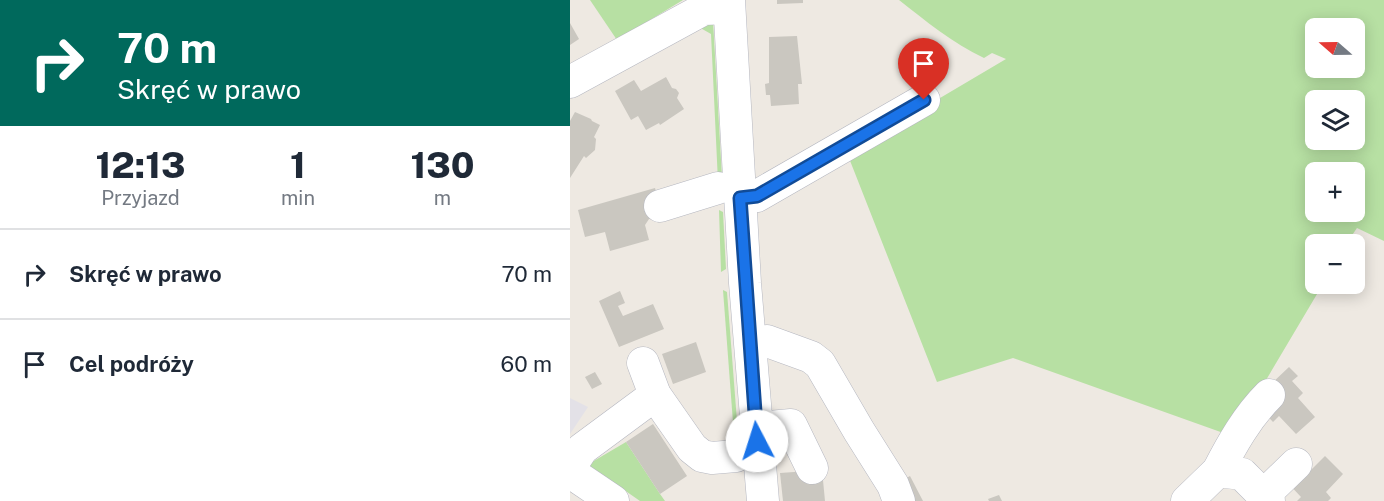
<!DOCTYPE html>
<html lang="pl">
<meta charset="utf-8">
<style>
:root{--surface:#fff;--page:#f2f2f3;--text:#1f2937;--muted:#747a83;--line:#e0e1e3}
body{margin:0;font-family:"Public Sans",sans-serif;background:var(--page);color:var(--text);height:100vh;display:flex;flex-direction:column;font-size:22px;white-space:nowrap}
*{box-sizing:border-box;margin:0}
p{font-size:20px;color:var(--muted)}
.icon{flex:none;width:33px;height:33px;fill:none;stroke:currentColor;stroke-width:2;stroke-linecap:round;stroke-linejoin:round}
.map{position:relative;flex:1;overflow:hidden}
.drawer{display:flex;flex-direction:column;background:var(--surface);width:570px}
.drawer>*{flex:none}
.banner{background:#00695c;color:#fff;overflow:hidden}
.needle{width:39px;rotate:290deg}
.fabs{position:absolute;left:735px;top:18px;display:grid;gap:12px}
.fabs a{display:grid;place-items:center;width:60px;height:60px;border-radius:9px;background:var(--surface);box-shadow:0 3px 15px #0003;font-size:30px}
.pin{position:absolute;display:grid;place-items:center;width:51px;height:51px;color:#fff;margin:-62px -26px;border-radius:50% 50% 50% 0;rotate:-45deg;box-shadow:0 0 6px #0007}
.pin .icon{rotate:45deg}
.me{position:absolute;width:66px;margin:-33px;rotate:355deg;stroke-linejoin:round;filter:drop-shadow(0 0 4px #0008)}
.turn{display:flex;align-items:center;gap:21px;height:126px;padding:0 18px;font-size:27px}
.turn .icon{width:78px;height:78px;stroke-width:2.5}
.turn b{display:block;font-size:42px;line-height:51px}
.eta{display:flex;justify-content:space-evenly;align-items:center;height:102px;text-align:center}
.eta b{font-size:36px;font-weight:800;line-height:42px}
ul{padding:0;list-style:none}
li{display:flex;align-items:center;gap:18px;height:90px;padding:0 18px;border-top:2px solid var(--line)}
li div{flex:1}
li b{display:block;font-size:22px}
li em{font-style:normal}
main{display:flex;flex:1;min-height:0}
.map>svg:first-child{display:block}
.industrial{fill:#e3e1e7}
.green{fill:#b7e0a3;fill-rule:evenodd}
.building{fill:#cac7c0}
.lines{fill:none;stroke-linecap:round;stroke-linejoin:round}
.minor-casing{stroke:#b5b7c0;stroke-width:33}
.minor{stroke:#fff;stroke-width:32}
.route-casing{stroke:#114b97;stroke-width:15}
.route{stroke:#1a73e8;stroke-width:10}
</style>
<main>
<section class="drawer">
<div class="banner">
<div class="turn"><svg class="icon" aria-label="right" viewBox="0 0 24 24"><path d="M7 20v-9h11M14 6l5 5-5 5"/></svg><div><b>70 m</b>Skręć w prawo</div></div>
</div>
<div class="eta">
<div><b>12:13</b><p>Przyjazd</p></div>
<div><b>1</b><p>min</p></div>
<div><b>130</b><p>m</p></div>
</div>
<ul>
<li><svg class="icon" aria-label="right" viewBox="0 0 24 24"><path d="M7 20v-9h11M14 6l5 5-5 5"/></svg><div><b>Skręć w prawo</b></div><em>70 m</em></li>
<li><svg class="icon" aria-label="arrive" viewBox="0 0 24 24"><path d="M6 21V4h12l-3 4 3 4H6"/></svg><div><b>Cel podróży</b></div><em>60 m</em></li>
</ul>
</section>
<div class="map">
<svg width="814" height="501" viewBox="0 0 814 501">
<rect width="100%" height="100%" fill="#eee9e2"/>
<!-- industrial -->
<path class="industrial" d="M0 398 18 407 0 434Z"/>
<!-- green -->
<g class="green">
<path d="M20 0H113L47 40Z"/>
<path d="M329 0H814V241L787 228 776 244H746V284H753L680 407 659 435 443 358 367 382 277 153 436 59 422 53 414 58C382 43 356 21 329 0ZM746 28H784V68H746ZM746 100H784V140H746ZM746 172H784V212H746Z"/>
<path d="M143 21 152 177 148 182 141 34 127 26Z"/>
<path d="M149 210 153 212 156 269 151 272Z"/>
<path d="M153 290 157 292 169 447 165 449Z"/>
<path d="M56 442 90 494 95 501H70L14 462 16 458 22 462Z"/>
</g>
<!-- building -->
<g class="building">
<path d="M207 0H233V3L207 4Z"/>
<path d="M0 23 9 39 0 45Z"/>
<path d="M227 36 232 84H228L229 104 201 106 200 95H196L195 84 199 83V37Z"/>
<path d="M96 77 102 88 106 89 109 93 107 98 114 109 90 125 89 123 76 130 68 116 61 120 45 91 64 80 71 91Z"/>
<path d="M5 112 21 119 22 121 30 125 24 137 26 139 25 150 16 158 14 156 0 178V121Z"/>
<path d="M85 188 93 215 79 219 75 225 79 240 40 251 35 232 15 237 8 210Z"/>
<path d="M50 291 55 303 48 306 53 316 83 304 94 329 49 347 29 301Z"/>
<path d="M126 342 136 372 103 384 92 354Z"/>
<path d="M719 367 728 376 722 381 733 393 728 398 745 417 726 434 709 416 703 422 692 410 698 387Z"/>
<path d="M25 372 32 384 22 389 15 377Z"/>
<path d="M83 424 117 476 90 494 56 442Z"/>
<path d="M755 456 773 474 756 492 761 498 758 501H727L731 497 717 482 737 474Z"/>
<path d="M252 470 255 501H213L210 473Z"/>
<path d="M340 476 353 501H338L329 482Z"/>
<path d="M429 495 432 501H419L418 499Z"/>
</g>
<g class="lines">
<defs>
<g id="minor">
<path d="M159 0 175 283 193 501"/>
<path d="M0 82 134 9 159 8"/>
<path d="M170 198 187 196 354 100"/>
<path d="M90 206 148 188"/>
<path d="M197 341 241 357 250 364 289 431 323 485 329 501"/>
<path d="M73 363 85 395 122 448 132 456 142 458 166 456"/>
<path d="M186 428 221 425 242 468"/>
<path d="M0 467 12 449 85 395"/>
<path d="M648 471C662 444 677 417 699 395"/>
<path d="M0 472 43 501"/>
<path d="M694 495 726 464"/>
<path d="M617 501 648 471 672 474 699 501"/>
</g>
</defs>
<!-- minor casing -->
<use href="#minor" class="minor-casing"/>
<!-- minor -->
<use href="#minor" class="minor"/>
</g>
<g class="lines">
<defs>
<path id="route" d="M187 441 170 198 187 196 354 100"/>
</defs>
<!-- route casing -->
<use href="#route" class="route-casing"/>
<!-- route -->
<use href="#route" class="route"/>
</g>
</svg>
<div class="fabs">
<a><svg class="needle" viewBox="-14 -14 28 28"><path d="M0-13l5 13h-10z" fill="#e53935"/><path d="M0 13l5-13h-10z" fill="#747a83"/></svg></a>
<a><svg class="icon" aria-label="layers" viewBox="0 0 24 24"><path d="M12 4l9 5-9 5-9-5zM3 14l9 5 9-5"/></svg></a>
<a>+</a>
<a>−</a>
</div>
<div class="pin" style="left:354px;top:100px;background:#d93025"><svg class="icon" aria-label="arrive" viewBox="0 0 24 24"><path d="M6 21V4h12l-3 4 3 4H6"/></svg></div>
<svg class="me" style="left:187px;top:441px" viewBox="-20 -20 40 40"><circle r="19" fill="#fff"/><path d="M0-13L10 11 0 6-10 11z" fill="#1a73e8"/></svg>
</div>
</main>
